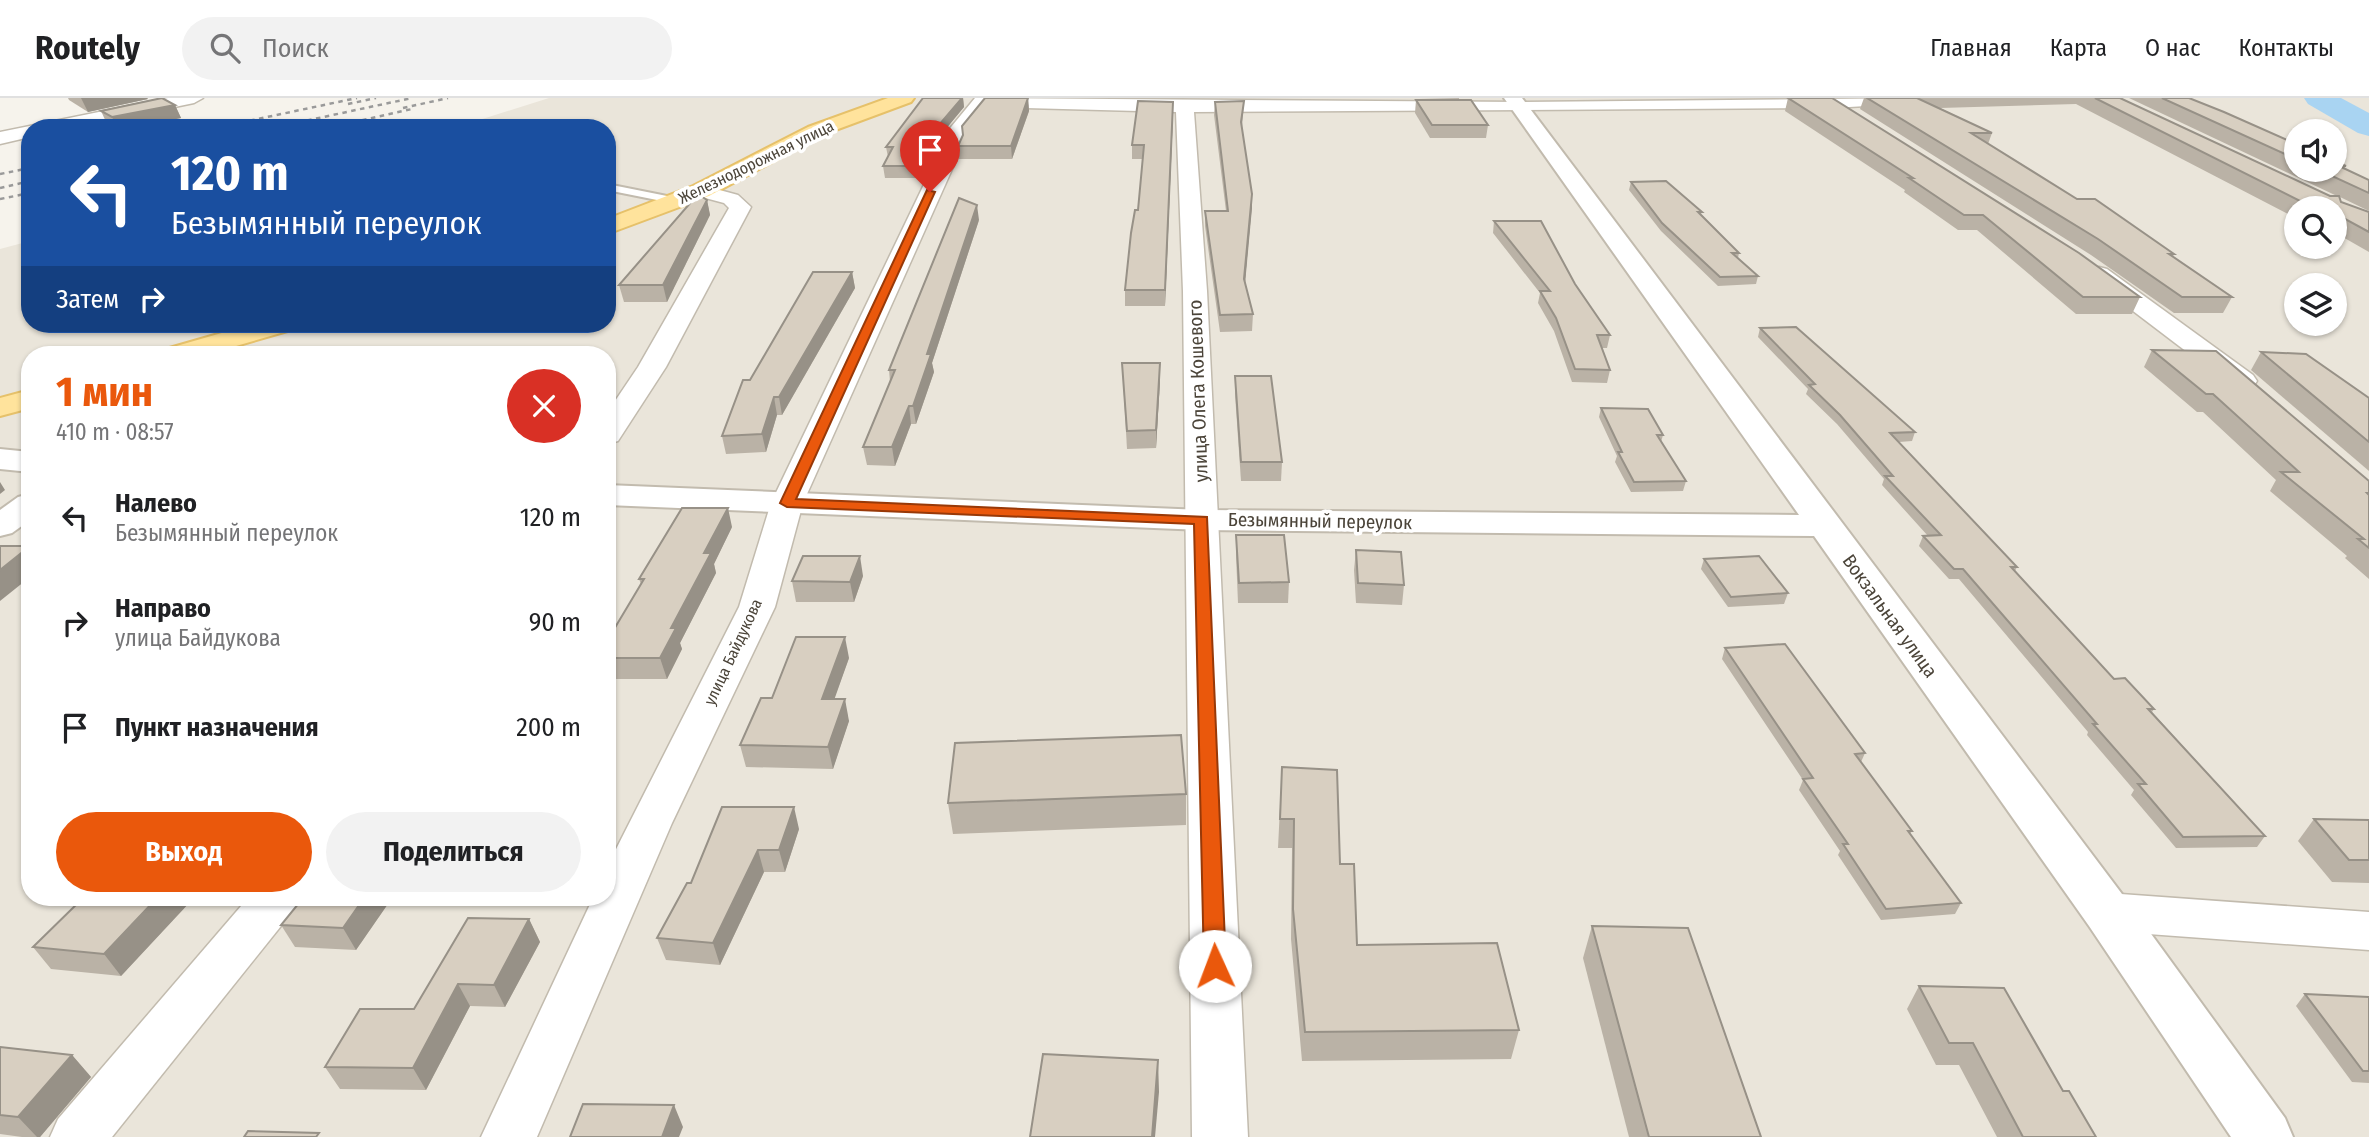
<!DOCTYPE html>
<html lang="ru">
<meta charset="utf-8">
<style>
:root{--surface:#fff;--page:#f2f2f2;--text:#202124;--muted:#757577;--line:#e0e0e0;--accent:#ea580c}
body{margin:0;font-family:"Fira Sans Condensed",sans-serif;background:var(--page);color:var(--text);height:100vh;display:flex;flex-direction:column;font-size:26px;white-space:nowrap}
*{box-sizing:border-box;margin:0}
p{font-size:23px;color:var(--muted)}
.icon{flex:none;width:38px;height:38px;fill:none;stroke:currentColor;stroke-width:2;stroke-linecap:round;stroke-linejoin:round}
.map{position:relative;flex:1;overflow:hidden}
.details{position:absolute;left:21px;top:248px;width:595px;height:560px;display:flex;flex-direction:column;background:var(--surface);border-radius:28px;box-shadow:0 2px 5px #0004}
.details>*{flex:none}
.banner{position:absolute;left:21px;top:21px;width:595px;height:214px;border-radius:28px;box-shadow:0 2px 5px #0004;background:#1a4fa0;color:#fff;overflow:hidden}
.controls{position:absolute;left:2284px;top:21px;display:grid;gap:14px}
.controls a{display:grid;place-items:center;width:63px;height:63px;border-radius:50%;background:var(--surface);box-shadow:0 2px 5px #0004;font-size:35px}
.pin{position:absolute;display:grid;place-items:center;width:60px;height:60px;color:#fff;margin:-72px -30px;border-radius:50% 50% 50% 0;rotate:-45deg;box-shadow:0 0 7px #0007}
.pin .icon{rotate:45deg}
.me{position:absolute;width:77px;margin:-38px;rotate:358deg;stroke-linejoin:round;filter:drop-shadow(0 0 5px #0008)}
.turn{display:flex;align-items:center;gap:24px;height:147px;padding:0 35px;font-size:32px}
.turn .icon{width:91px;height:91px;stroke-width:2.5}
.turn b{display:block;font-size:49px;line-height:60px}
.then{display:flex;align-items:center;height:66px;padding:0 35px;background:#0003;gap:14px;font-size:26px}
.round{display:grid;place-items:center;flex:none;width:74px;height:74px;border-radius:37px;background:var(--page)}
.overview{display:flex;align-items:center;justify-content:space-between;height:119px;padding:0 35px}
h1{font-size:42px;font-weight:700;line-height:52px;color:var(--accent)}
.cta{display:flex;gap:14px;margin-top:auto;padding:14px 35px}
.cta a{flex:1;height:80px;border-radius:42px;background:var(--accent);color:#fff;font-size:28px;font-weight:700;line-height:80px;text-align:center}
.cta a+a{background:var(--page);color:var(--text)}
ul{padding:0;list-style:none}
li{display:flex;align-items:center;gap:21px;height:105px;padding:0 35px}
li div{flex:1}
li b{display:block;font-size:26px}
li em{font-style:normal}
header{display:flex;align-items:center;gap:42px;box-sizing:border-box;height:98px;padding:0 35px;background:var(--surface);border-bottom:2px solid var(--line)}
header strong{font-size:33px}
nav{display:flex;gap:38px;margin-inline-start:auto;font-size:24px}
.search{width:490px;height:63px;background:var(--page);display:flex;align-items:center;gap:18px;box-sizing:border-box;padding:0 24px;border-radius:38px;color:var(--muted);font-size:26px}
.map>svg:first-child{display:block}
.residential{fill:#eae5da;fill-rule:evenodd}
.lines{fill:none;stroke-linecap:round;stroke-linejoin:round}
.river{fill:#a9d4f2;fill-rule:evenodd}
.service-casing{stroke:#c2bbae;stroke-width:4}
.minor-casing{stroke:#c2bbae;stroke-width:3}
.tertiary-casing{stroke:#c2bbae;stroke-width:4}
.primary-casing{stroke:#e6c16a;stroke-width:4}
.service{fill:#fff;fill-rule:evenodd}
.minor{fill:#fff;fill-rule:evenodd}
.tertiary{fill:#fff;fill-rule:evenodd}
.primary{fill:#ffe39c;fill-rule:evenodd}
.rail{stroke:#9a9a9a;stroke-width:2.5;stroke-dasharray:4.5 4.5;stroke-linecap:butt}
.wall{fill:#bab2a6}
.shaded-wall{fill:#979187}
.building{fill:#d8cfc1;stroke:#979187;stroke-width:2}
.route{fill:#ea580c;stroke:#983908;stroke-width:2}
.labels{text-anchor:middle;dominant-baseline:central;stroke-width:7;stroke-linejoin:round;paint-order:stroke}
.far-street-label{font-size:16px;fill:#4b4439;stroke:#fff}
.street-label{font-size:19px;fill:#4b4439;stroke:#fff}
</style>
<header>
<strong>Routely</strong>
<div class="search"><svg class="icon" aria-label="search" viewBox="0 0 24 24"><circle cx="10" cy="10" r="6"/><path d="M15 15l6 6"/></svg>Поиск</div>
<nav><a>Главная</a><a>Карта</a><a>О нас</a><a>Контакты</a></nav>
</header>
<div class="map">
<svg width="2369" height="1039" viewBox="0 0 2369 1039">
<rect width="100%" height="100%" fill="#f6f3ec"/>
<!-- residential -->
<path class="residential" d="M549 0H2369V1039H0V151L30 143V226H607V30H454ZM2296 33H2334V72H2296ZM2296 110H2334V149H2296ZM2296 187H2334V226H2296ZM30 257H607V800H30Z"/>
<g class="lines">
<!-- river -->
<path class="river" d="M2304 0H2341L2369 15V38L2358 35 2308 6Z"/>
<defs>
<path id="service" d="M607 86 677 100 683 103 677 106 607 92Z"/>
<g id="minor">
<path d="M168 0H203L194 5 73 30H30V39L0 46V34Z"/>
<path d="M975 0 1521 4 1925 0 1916 5 1833 10 1194 14 1207 193 1248 1039H1192L1183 193 1176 14 986 9 961 41 962 49 803 405 775 509 672 725 537 1039H481L593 800H607V769L739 509 771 405 942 49V40Z"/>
<path d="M701 87 738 97 751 109 666 269 618 343 607 346V315L638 269 729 110 724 105 694 97 691 93 694 89Z"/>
<path d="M2099 169 2107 171 2253 277 2257 283 2253 289 2243 291 2233 289 2091 181 2087 176 2091 171Z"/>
<path d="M2107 795 2369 814V852L2107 833 2090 827 2083 814 2090 801Z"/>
<path d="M248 800H300L293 813 112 1039H50L58 1021Z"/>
</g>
<g id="tertiary">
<path d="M1504 0H1522L2125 800 2285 1020 2293 1039H2231L2089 828 1814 438 1202 432 607 407V387L1202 412 1799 417Z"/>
<path d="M0 351 30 354V374L0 371Z"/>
<path d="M30 396V422L12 435 0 438V412L18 399Z"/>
</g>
<g id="primary">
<path d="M888 0H914L911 4 822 37 709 98 607 136V121L693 88 808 29Z"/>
<path d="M253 226H295L291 232 205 257H162L166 251Z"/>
<path d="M30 292V310L0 318V300Z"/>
</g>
</defs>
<!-- service casing -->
<use href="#service" class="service-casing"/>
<!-- minor casing -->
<use href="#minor" class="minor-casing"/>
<!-- tertiary casing -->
<use href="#tertiary" class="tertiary-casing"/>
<!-- primary casing -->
<use href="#primary" class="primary-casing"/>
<!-- service -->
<use href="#service" class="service"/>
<!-- minor -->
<use href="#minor" class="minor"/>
<!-- tertiary -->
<use href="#tertiary" class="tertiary"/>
<!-- primary -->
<use href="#primary" class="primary"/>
<!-- rail -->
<g class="rail">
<path d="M348 6 376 0"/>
<path d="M403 10 448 0"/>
<path d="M215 30 357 0"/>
<path d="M272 30 412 0"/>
<path d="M327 30 412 11"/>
<path d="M0 76 30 70"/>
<path d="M0 90 30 83"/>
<path d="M0 101 30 95"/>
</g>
</g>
<!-- wall -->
<g class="wall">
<path d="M68 0H147L148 1 88 14 69 2Z"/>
<path d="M923 0H963L964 9 940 38 939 48 933 61H925L916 80H885L883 68 888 59 886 49Z"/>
<path d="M1028 0 1029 13 1012 61H959L958 48Z"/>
<path d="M1419 0H1459V1Z"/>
<path d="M1788 0 2140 199 2132 216H2076L1977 132H1958L1904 94 1905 92 1785 13Z"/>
<path d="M1864 0H2120L2330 98H2337L2129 0H2162L2296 61V72H2319L2334 63 2346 68 2344 71 2369 95V113L2340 99 2341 104 2369 114V154L2334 134V110H2296V118H2292L2076 6 1940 10 1992 35 1988 46 2077 101 2174 156 2173 159 2232 199 2223 215H2174L2091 157 1860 11Z"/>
<path d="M1416 2 1488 27 1486 40H1430L1415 15Z"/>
<path d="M1244 3 1242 29 1252 96 1245 184 1253 216 1252 233 1220 234 1205 128V113H1226L1214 17 1215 4Z"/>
<path d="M175 7 181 20 132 30H114L107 26 101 13Z"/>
<path d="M1173 17 1165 208H1125V192L1138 112 1143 61H1132V47Z"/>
<path d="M1631 84 1702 114 1701 116 1739 155 1738 160 1758 178 1756 186 1718 188 1661 133 1629 92Z"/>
<path d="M707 102 710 117 667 204H624L619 187Z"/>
<path d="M979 122 932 265 934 274 916 326H911L895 368 867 367 863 349 890 284 889 272Z"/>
<path d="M1494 123 1575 186 1610 237 1607 250H1602L1610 272 1607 285 1572 284 1554 233 1538 205 1540 195 1493 135Z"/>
<path d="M852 174 855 190 782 317H777L766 354 726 356 722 338 750 282Z"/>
<path d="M1760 230 1915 334 1912 343 1899 344 2017 469 2015 473 2114 581 2154 611 2152 614 2265 738 2257 749 2176 750 2131 697 2134 692 2087 637 2088 634 1959 481H1949L1919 448 1923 438H1928L1882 387 1884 381 1837 326 1806 296 1808 291 1758 239Z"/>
<path d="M2152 252 2369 395V481L2345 460 2347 458 2270 393 2276 382 2203 314H2197L2144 269Z"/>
<path d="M2261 254 2369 300V373L2251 272Z"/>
<path d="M1122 265H1160V283L1156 350 1127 351Z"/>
<path d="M1235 278 1282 364 1281 383H1241L1235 296Z"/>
<path d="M1601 310 1663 337 1661 344 1686 383 1683 393 1631 394 1615 364 1617 358 1599 319Z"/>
<path d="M732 429 714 466 716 475 680 545 682 551 667 581H607V543L641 486 639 481Z"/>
<path d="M1236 437 1289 484 1288 505H1238L1236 457Z"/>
<path d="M1356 452 1404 487 1402 507 1356 505 1354 472Z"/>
<path d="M1704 461 1788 495 1784 506 1728 509 1701 471Z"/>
<path d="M863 478 854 504H796L792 483Z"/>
<path d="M1725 550 1865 655 1861 664 1912 733 1910 736 1961 805 1955 816 1881 822 1838 757 1840 753 1799 692 1803 682 1722 561Z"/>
<path d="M849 560 834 601 849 623 833 671 746 669 740 647 772 600Z"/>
<path d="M1282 669 1340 766 1357 847 1519 932 1511 961 1302 963 1291 841 1292 750H1278Z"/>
<path d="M1186 696V727L953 736 948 705Z"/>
<path d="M2314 721 2369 722V785L2332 784 2298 743Z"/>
<path d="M799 731 785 774H764L720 867 666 862 657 840 691 785Z"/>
<path d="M83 800H187L190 804 121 878 51 871 33 849Z"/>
<path d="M392 800 356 852 295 849 281 827Z"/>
<path d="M529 821 540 844 505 909 470 908 426 992 340 991 325 969 414 911Z"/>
<path d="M1592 828 1761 1039H1629L1583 860Z"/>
<path d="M1919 888 2063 993 2096 1039H1997L1959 967H1936L1907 911Z"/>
<path d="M2305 896 2369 899V985L2352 984 2296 908Z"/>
<path d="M0 949 72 957 91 979 40 1039H22L0 1036Z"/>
</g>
<!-- shaded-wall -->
<g class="shaded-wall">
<path d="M81 0H147L148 1 88 14Z"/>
<path d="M962 0H963L964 9 940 38 939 48 933 61 932 49 939 27Z"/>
<path d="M1028 0 1029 13 1012 61 1011 48Z"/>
<path d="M1173 4V17L1165 208V192Z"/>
<path d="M175 7 181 20 132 30H117L112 19Z"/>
<path d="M924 49 925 61 916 80 914 68Z"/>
<path d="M1252 96V110L1244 197V181Z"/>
<path d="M707 102 710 117 667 204 663 187Z"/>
<path d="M977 107 979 122 932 265 934 274 916 326 913 308 927 256Z"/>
<path d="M852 174 855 190 782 317 779 299Z"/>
<path d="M1160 265V283L1156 350V332Z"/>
<path d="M774 299 777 317 766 354 762 336Z"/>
<path d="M909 308 911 326 895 368 892 349Z"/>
<path d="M0 384 5 392 0 396Z"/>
<path d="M728 410 732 429 714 466 716 475 680 545 682 551 667 581 660 560 671 530 704 455Z"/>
<path d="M30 448V479L0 503V472Z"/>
<path d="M860 458 863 478 854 504 850 484Z"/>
<path d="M845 539 849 560 827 622 822 601Z"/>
<path d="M845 601 849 623 833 671 828 649Z"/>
<path d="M794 709 799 731 785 774 779 752Z"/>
<path d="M758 752 764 774 720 867 713 845Z"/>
<path d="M157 800H187L190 804 121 878 104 856Z"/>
<path d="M364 800H392L356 852 343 830Z"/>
<path d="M529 821 540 844 505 909 494 887Z"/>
<path d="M458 886 470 908 426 992 413 970Z"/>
<path d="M72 957 91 979 40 1039H37L18 1019Z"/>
<path d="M1158 962 1159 994 1155 1039H1152Z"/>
<path d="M674 1007 683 1029 679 1039H662Z"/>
</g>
<!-- building -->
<g class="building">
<path d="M162 0 175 7 112 19 101 13Z"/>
<path d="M923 0H962L939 27 938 37 932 49H924L914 68H883L893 49H886Z"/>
<path d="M985 0H1028L1011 48H958L963 37 962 28Z"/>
<path d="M1788 0H1832L2079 155 2140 199H2083L1983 117H1964L1909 80H1913Z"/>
<path d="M1867 0H1917L1992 35H1971L2077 101H2095L2174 156H2169L2232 199H2182L2098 141Z"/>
<path d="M2095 0H2120L2330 98H2339L2341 104 2369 114V134L2334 115V110H2326L2312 103H2300Z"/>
<path d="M2162 0H2189L2224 14 2296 46V61Z"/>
<path d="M1416 2H1471L1488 27H1432Z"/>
<path d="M1138 3 1173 4 1165 192H1125L1131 135 1135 112H1138L1144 47H1132Z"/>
<path d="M1244 3 1241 24 1252 96 1244 181 1253 216 1220 217 1205 113H1228L1215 4Z"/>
<path d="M2334 63 2346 68H2339L2369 82V95L2319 72H2334Z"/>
<path d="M1666 83 1702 114H1698L1739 155H1732L1758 178 1720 179 1662 125 1631 84Z"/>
<path d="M698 96 707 102 663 187H619Z"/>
<path d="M959 100 977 107 927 256H931L913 308H909L892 349H863L895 272H889Z"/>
<path d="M1494 123H1541L1575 186 1610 237H1597L1610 272 1575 271 1556 220 1540 193H1550Z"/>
<path d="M813 174H852L779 299H774L762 336 722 338 743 282H750Z"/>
<path d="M1796 229 1915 334 1890 335 2017 469H2011L2114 581 2125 580 2154 611H2148L2265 738 2183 739 2138 686H2146L2093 626H2097L1963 471H1954L1923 438 1941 437 1885 378H1893L1840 317 1809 287 1815 286 1760 230Z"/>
<path d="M2152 252 2216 253 2369 383V395H2367L2369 397V450L2358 441H2364L2281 374H2299L2213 296H2206Z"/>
<path d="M2261 254 2306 256 2369 300V344Z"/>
<path d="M1122 265H1160L1156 332 1127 333Z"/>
<path d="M1235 278H1271L1282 364H1241Z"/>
<path d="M1601 310 1648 311 1663 337H1657L1686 383 1634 384 1618 354H1622Z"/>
<path d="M682 410H728L704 455H711L671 530H676L660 560H607V543L644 481H639Z"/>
<path d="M1236 437H1284L1289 484 1239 485Z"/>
<path d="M0 448H30L0 472Z"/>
<path d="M1356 452 1401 454 1404 487 1358 485Z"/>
<path d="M803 458H860L850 484 792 483Z"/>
<path d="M1759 458 1788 495 1731 499 1704 461Z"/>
<path d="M796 539H845L822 601H845L828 649 740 647 761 600H772Z"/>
<path d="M1785 546 1865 655 1855 656 1912 733H1908L1961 805 1886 811 1843 746H1848L1803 681 1813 680 1725 550Z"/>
<path d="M1181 637 1186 696 948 705 955 645Z"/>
<path d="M1282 669 1337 672 1340 766H1354L1357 847 1497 845 1519 932 1305 934 1293 811 1294 721H1280Z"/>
<path d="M722 709H794L779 752H758L713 845 657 840 687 785H691Z"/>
<path d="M2314 721 2369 722V762H2349Z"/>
<path d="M83 800H157L104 856 33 849Z"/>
<path d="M303 800H364L343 830 281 827Z"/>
<path d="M468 820 529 821 494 887 458 886 413 970 325 969 360 911H414Z"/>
<path d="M1592 828 1688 830 1761 1039H1649Z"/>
<path d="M1919 888 2004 890 2063 993H2069L2096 1039H2023L1973 945H1949Z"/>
<path d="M2305 896 2369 899V973H2363Z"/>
<path d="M0 949 72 957 18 1019 0 1017Z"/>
<path d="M1043 956 1158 962 1152 1039H1030Z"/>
<path d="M583 1006 674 1007 662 1039H570Z"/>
<path d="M248 1033 319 1035 316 1039H244Z"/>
</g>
<!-- route -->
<path class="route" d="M927 92 935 94 796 401 1207 419 1226 868 1222 874 1215 877 1207 874 1204 868 1194 426 787 409 780 405Z"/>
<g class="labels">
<!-- far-street labels -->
<g class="far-street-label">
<text transform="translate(756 64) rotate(-26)">Железнодорожная улица</text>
<text transform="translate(733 554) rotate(-65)">улица Байдукова</text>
</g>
<!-- street labels -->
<g class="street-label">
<text transform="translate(1198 293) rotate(-92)">улица Олега Кошевого</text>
<text transform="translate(1320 423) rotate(1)">Безымянный переулок</text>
<text transform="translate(1890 518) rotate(54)">Вокзальная улица</text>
</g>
</g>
</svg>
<div class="controls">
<a><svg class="icon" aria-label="sound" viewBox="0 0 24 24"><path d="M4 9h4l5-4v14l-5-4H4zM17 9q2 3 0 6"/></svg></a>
<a><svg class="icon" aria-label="search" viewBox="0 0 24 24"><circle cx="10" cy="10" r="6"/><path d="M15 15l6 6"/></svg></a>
<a><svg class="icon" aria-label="layers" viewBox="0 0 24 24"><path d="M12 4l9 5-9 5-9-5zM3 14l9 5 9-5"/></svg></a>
</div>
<div class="pin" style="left:930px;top:94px;background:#d93025"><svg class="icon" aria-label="arrive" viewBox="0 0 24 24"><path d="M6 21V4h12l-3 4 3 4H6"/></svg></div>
<svg class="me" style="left:1215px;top:868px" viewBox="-20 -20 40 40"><circle r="19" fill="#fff"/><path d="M0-13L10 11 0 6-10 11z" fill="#ea580c"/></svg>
<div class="banner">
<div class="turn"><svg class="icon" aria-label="left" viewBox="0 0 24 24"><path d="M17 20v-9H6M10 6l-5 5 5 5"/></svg><div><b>120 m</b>Безымянный переулок</div></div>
<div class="then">Затем<svg class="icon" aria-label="right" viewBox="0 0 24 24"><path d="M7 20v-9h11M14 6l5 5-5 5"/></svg></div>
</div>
<section class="details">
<div class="overview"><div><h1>1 мин</h1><p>410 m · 08:57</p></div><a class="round" style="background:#d93025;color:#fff"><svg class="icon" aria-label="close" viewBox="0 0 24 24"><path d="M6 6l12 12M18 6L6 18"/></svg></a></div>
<ul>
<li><svg class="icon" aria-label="left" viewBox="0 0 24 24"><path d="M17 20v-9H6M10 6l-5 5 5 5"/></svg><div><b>Налево</b><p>Безымянный переулок</p></div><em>120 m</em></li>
<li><svg class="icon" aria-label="right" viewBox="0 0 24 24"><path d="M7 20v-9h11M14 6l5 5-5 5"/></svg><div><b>Направо</b><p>улица Байдукова</p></div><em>90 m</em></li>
<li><svg class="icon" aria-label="arrive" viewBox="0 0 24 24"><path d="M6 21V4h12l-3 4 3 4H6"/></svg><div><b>Пункт назначения</b></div><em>200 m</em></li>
</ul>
<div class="cta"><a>Выход</a><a>Поделиться</a></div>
</section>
</div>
